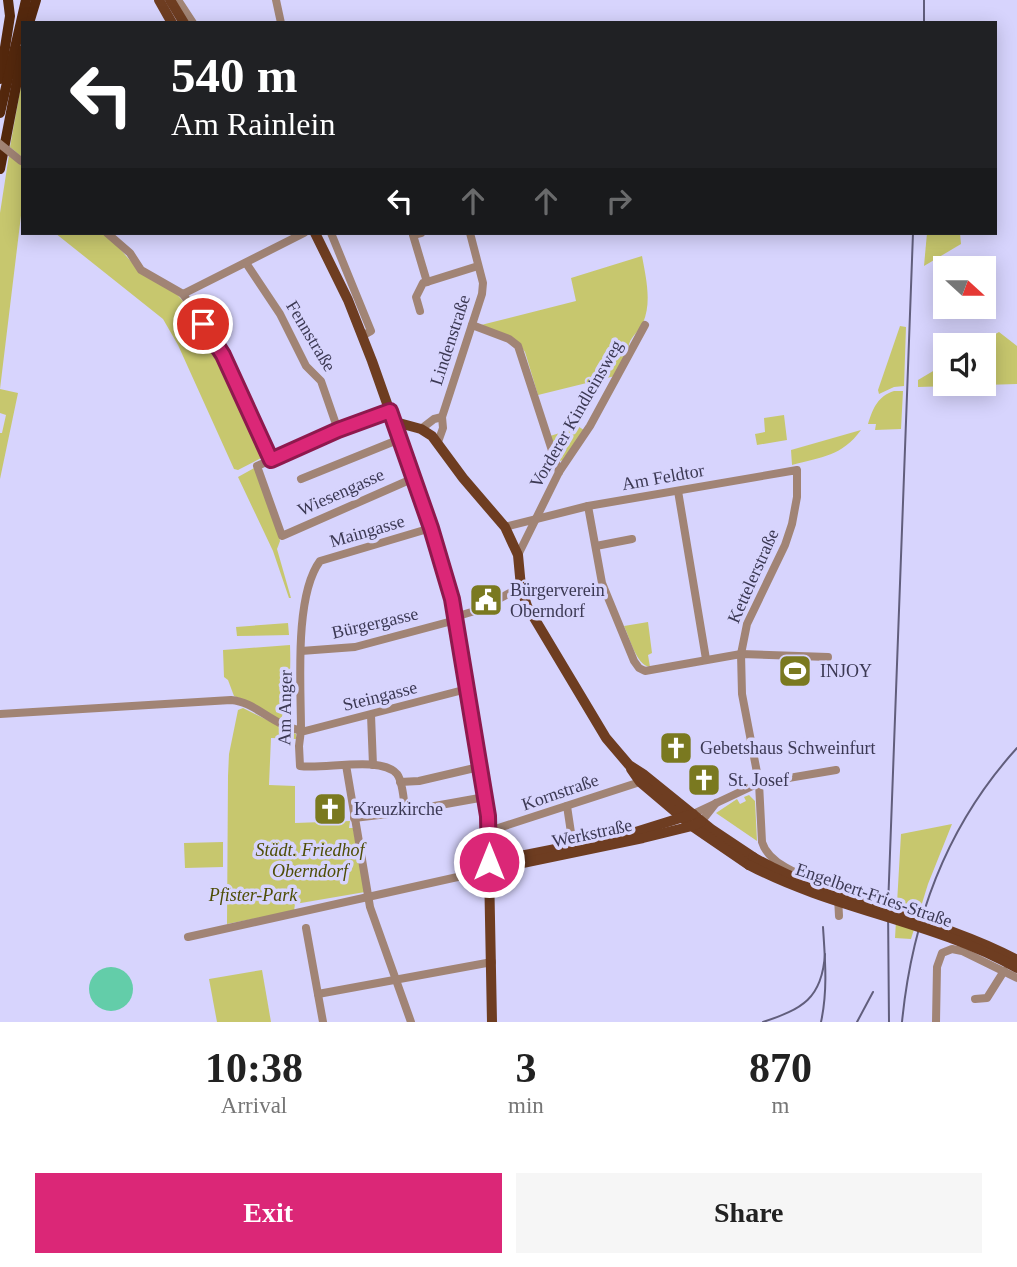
<!DOCTYPE html>
<meta charset="utf-8">
<style>
:root{--surface:#fff;--page:#f6f6f6;--text:#222;--muted:#767676;--accent:#db2777}
body{margin:0;font-family:"Times New Roman",serif;background:var(--page);color:var(--text);height:100vh;display:flex;flex-direction:column;font-size:26px;white-space:nowrap}
*{box-sizing:border-box;margin:0}
p{font-size:23px;color:var(--muted)}
.icon{flex:none;width:38px;height:38px;fill:none;stroke:currentColor;stroke-width:2;stroke-linecap:round;stroke-linejoin:round}
.map{position:relative;height:1022px;overflow:hidden}
.sheet{display:flex;flex-direction:column;background:var(--surface);flex:1}
.sheet>*{flex:none}
.top-card{position:absolute;left:21px;top:21px;width:976px;height:214px;border-radius:0px;box-shadow:0 4px 18px #0003;background:#202124;color:#fff;overflow:hidden}
.needle{width:46px;rotate:111deg}
.controls{position:absolute;left:933px;top:256px;display:grid;gap:14px}
.controls a{display:grid;place-items:center;width:63px;height:63px;border-radius:0px;background:var(--surface);box-shadow:0 4px 18px #0003;font-size:35px}
.pin{position:absolute;display:grid;place-items:center;width:60px;height:60px;color:#fff;margin:-30px;border:4px solid #fff;border-radius:50%;box-shadow:0 2px 7px #0007}
.me{position:absolute;width:77px;margin:-38px;rotate:0deg;stroke-linejoin:round;filter:drop-shadow(0 0 5px #0008)}
.turn{display:flex;align-items:center;gap:24px;height:147px;padding:0 35px;font-size:32px}
.turn .icon{width:91px;height:91px;stroke-width:2.5}
.turn b{display:block;font-size:49px;line-height:60px}
.lanes{display:flex;align-items:center;height:66px;padding:0 35px;background:#0003;justify-content:center;gap:35px;direction:ltr}
.lanes .off{opacity:.35}
.eta{display:flex;justify-content:space-evenly;align-items:center;height:119px;text-align:center}
.eta b{font-size:42px;font-weight:800;line-height:49px}
.action{display:flex;gap:14px;margin-top:auto;padding:14px 35px}
.action a{flex:1;height:80px;border-radius:0px;background:var(--accent);color:#fff;font-size:28px;font-weight:800;line-height:80px;text-align:center}
.action a+a{background:var(--page);color:var(--text)}
.map>svg:first-child{display:block}
.green{fill:#c7c76e}
.water{fill:#63cda9}
.lines{fill:none;stroke-linecap:round;stroke-linejoin:round}
.minor{stroke:#a18475;stroke-width:8}
.major{stroke:#6e3d21;stroke-width:10}
.highway{stroke:#54280d;stroke-width:10}
.rail{stroke:#615e7c;stroke-width:2}
.minor-bridge{stroke:#a18475;stroke-width:8}
.major-bridge{stroke:#6e3d21;stroke-width:10}
.route-casing{stroke:#8e194d;stroke-width:18}
.route{stroke:#db2777;stroke-width:12}
.labels{text-anchor:middle;dominant-baseline:central;stroke-width:7;stroke-linejoin:round;paint-order:stroke}
.street-label{font-size:18px;fill:#3c3954;stroke:#d7d4fd}
.poi-label{font-size:18px;fill:#3c3954;stroke:#d7d4fd;text-anchor:start}
.park-label{font-size:18px;font-style:italic;fill:#4e4d06;stroke:#d7d4fd}
</style>
<div class="map">
<svg width="1017" height="1022" viewBox="0 0 1017 1022">
<rect width="100%" height="100%" fill="#d7d4fd"/>
<!-- green -->
<g class="green">
<path d="M23 74V158L10 147Z"/>
<path d="M9 155 23 166V199L0 389 18 393 0 479V433H2L6 415 0 413V213Z"/>
<path d="M55 233H106C118 245 129 262 143 272 153 279 167 283 175 292 216 338 242 399 263 457L238 470 234 469 178 345 163 319Z"/>
<path d="M927 233H960L961 244 924 266Z"/>
<path d="M642 256C646 278 652 302 643 323 638 334 626 339 629 352L615 376 538 395 525 352 519 344 481 325 576 301 571 278Z"/>
<path d="M900 326 906 327 904 386 894 387 879 394 878 390Z"/>
<path d="M999 332 1017 346V384L918 387V380L945 364V383H984V345H976Z"/>
<path d="M894 391H903L901 429 875 430 876 424H868C873 408 878 396 894 391Z"/>
<path d="M784 415 787 440 757 445 755 434 765 432 764 418Z"/>
<path d="M579 427 584 430 563 460 560 461 550 436Z"/>
<path d="M861 430C842 456 822 457 792 465L791 450Z"/>
<path d="M256 467 278 530 280 541 277 549 291 598H289L273 551 238 477Z"/>
<path d="M648 622 652 653 648 655 650 667C636 665 630 638 624 626Z"/>
<path d="M288 623 289 635 237 636 236 627Z"/>
<path d="M290 645C291 673 290 696 280 722L250 702 234 696 228 680 224 677 223 650Z"/>
<path d="M243 708 296 734V739L271 738 269 785 295 786V823L350 821 349 828H353L365 892 295 904 294 911 227 924 228 776 229 754 238 710Z"/>
<path d="M749 795 755 801 757 841 716 813 737 799 740 804 746 801 744 797Z"/>
<path d="M952 824 928 884 911 939 895 938 901 834Z"/>
<path d="M223 842V867L185 868 184 843Z"/>
<path d="M262 970 271 1022H217L209 979Z"/>
</g>
<!-- water -->
<circle class="water" cx="111" cy="989" r="22"/>
<g class="lines">
<!-- minor -->
<g class="minor">
<path d="M178 0 193 23"/>
<path d="M276 0 281 23"/>
<path d="M107 233 130 253 141 270 183 294"/>
<path d="M331 233 371 331 362 336"/>
<path d="M421 233 413 235 427 282 478 266"/>
<path d="M246 263 280 314 306 366 321 381 338 430"/>
<path d="M183 294 223 355 271 460 257 466 282 536 414 478"/>
<path d="M183 294 304 233"/>
<path d="M420 311 416 297 423 283 427 282"/>
<path d="M472 325 509 339 518 346 559 472"/>
<path d="M421 429 434 419 442 417"/>
<path d="M438 442 443 428 442 417 482 294 483 283 470 233"/>
<path d="M271 460 338 430 390 411"/>
<path d="M301 479 400 439"/>
<path d="M678 491 706 659"/>
<path d="M588 506 602 583 634 661 639 668 645 671 741 654 828 657"/>
<path d="M505 527 588 506 797 470V497L792 524 785 545 747 624 741 654 742 694 759 783 762 842C769 866 808 878 830 887"/>
<path d="M596 546 632 539"/>
<path d="M518 555 559 472 590 426 645 325"/>
<path d="M455 617 478 610 521 587"/>
<path d="M301 651 355 647 456 620"/>
<path d="M0 714 231 700C257 702 274 728 305 731L467 689"/>
<path d="M371 715 373 765"/>
<path d="M346 765 370 907 411 1022"/>
<path d="M400 782 419 781 479 767"/>
<path d="M567 806 573 846"/>
<path d="M405 811C404 801 403 782 397 774 381 755 323 770 300 766L299 746 301 730C301 686 294 596 320 561L431 528"/>
<path d="M401 812 485 797"/>
<path d="M693 814 759 783 836 770"/>
<path d="M354 818 396 813"/>
<path d="M701 822 716 803"/>
<path d="M489 831 640 782"/>
<path d="M838 897 839 916"/>
<path d="M306 928 323 1022"/>
<path d="M188 937 489 870"/>
<path d="M318 994 492 962"/>
<path d="M975 999 987 998 1004 971"/>
<path d="M936 1022 937 967 942 953 952 949 962 951 1017 978"/>
</g>
<!-- major -->
<g class="major">
<path d="M159 0 172 23"/>
<path d="M170 0 184 23"/>
<path d="M315 233 348 300 372 361 431 528 452 599 488 816 492 1022"/>
<path d="M392 419 399 423 421 429 432 436 463 478 505 527 518 555 521 587 527 606 606 738 629 765 643 774 711 829 753 857"/>
<path d="M631 769 640 782 692 826 749 865"/>
<path d="M489 862 626 835 693 814"/>
<path d="M489 870 643 838 692 826 701 822"/>
</g>
<!-- highway -->
<g class="highway">
<path d="M29 23 36 0"/>
<path d="M0 79 10 16 8 0"/>
<path d="M0 113 26 0"/>
<path d="M0 169 23 50"/>
</g>
<!-- rail -->
<g class="rail">
<path d="M924 23V0"/>
<path d="M763 1022C802 1009 822 999 825 954"/>
<path d="M821 1022C828 990 825 959 823 927"/>
<path d="M857 1022 873 992"/>
<path d="M889 1022 888 907 913 233"/>
<path d="M902 1022C912 920 947 825 1017 748"/>
</g>
<!-- minor-bridge -->
<path class="minor-bridge" d="M0 144 21 161"/>
<!-- major-bridge -->
<g class="major-bridge">
<path d="M753 857C836 905 933 915 1017 960"/>
<path d="M749 865C834 910 933 921 1017 968"/>
</g>
</g>
<g class="lines">
<defs>
<path id="route" d="M203 324 223 355 271 460 338 430 390 411 431 528 452 599 488 816 489 862"/>
</defs>
<!-- route casing -->
<use href="#route" class="route-casing"/>
<!-- route -->
<use href="#route" class="route"/>
</g>
<!-- icons -->
<defs>
<symbol id="civic-square" viewBox="-11 -11 22 22"><rect x="-9" y="-9" width="18" height="18" rx="4" fill="#7a7920" stroke="#d7d4fd"/><path d="M-.6-6.5H3V-4.5H.6V-3L4-1V1h2V6H-6V1h2V-1L-.6-3ZM-1.2 2.5V6h2.4V2.5Z" fill="#fff"/></symbol>
<symbol id="stadium-square" viewBox="-11 -11 22 22"><rect x="-9" y="-9" width="18" height="18" rx="4" fill="#7a7920" stroke="#d7d4fd"/><path d="M0-5a6.5 5 0 1 0 0 10a6.5 5 0 1 0 0-10ZM-3.5-1.8h7v3.6h-7Z" fill="#fff"/></symbol>
<symbol id="church-square" viewBox="-11 -11 22 22"><rect x="-9" y="-9" width="18" height="18" rx="4" fill="#7a7920" stroke="#d7d4fd"/><path d="M-1.2-6h2.4v3.5h3.3v2.4h-3.3V6h-2.4V-.1h-3.3v-2.4h3.3Z" fill="#fff"/></symbol>
</defs>
<g fill-rule="evenodd">
<use href="#civic-square" x="467" y="581" width="38" height="38"/>
<use href="#stadium-square" x="776" y="652" width="38" height="38"/>
<use href="#church-square" x="657" y="729" width="38" height="38"/>
<use href="#church-square" x="685" y="761" width="38" height="38"/>
<use href="#church-square" x="311" y="790" width="38" height="38"/>
</g>
<g class="labels">
<!-- street labels -->
<g class="street-label">
<text transform="translate(311 336) rotate(59)">Fennstraße</text>
<text transform="translate(450 340) rotate(-72)">Lindenstraße</text>
<text transform="translate(576 414) rotate(-60)">Vorderer Kindleinsweg</text>
<text transform="translate(663 477) rotate(-10)">Am Feldtor</text>
<text transform="translate(341 492) rotate(-24)">Wiesengasse</text>
<text transform="translate(367 531) rotate(-16)">Maingasse</text>
<text transform="translate(753 576) rotate(-66)">Kettelerstraße</text>
<text transform="translate(375 623) rotate(-13)">Bürgergasse</text>
<text transform="translate(380 696) rotate(-14)">Steingasse</text>
<text transform="translate(285 708) rotate(-89)">Am Anger</text>
<text transform="translate(560 792) rotate(-19)">Kornstraße</text>
<text transform="translate(592 833) rotate(-12)">Werkstraße</text>
<text transform="translate(874 895) rotate(19)">Engelbert-Fries-Straße</text>
</g>
<!-- poi labels -->
<g class="poi-label">
<text x="510" y="590">Bürgerverein<tspan x="510" dy="21">Oberndorf</tspan></text>
<text x="820" y="671">INJOY</text>
<text x="700" y="748">Gebetshaus Schweinfurt</text>
<text x="728" y="780">St. Josef</text>
<text x="354" y="809">Kreuzkirche</text>
</g>
<!-- park labels -->
<g class="park-label">
<text x="310" y="850">Städt. Friedhof<tspan x="310" dy="21">Oberndorf</tspan></text>
<text x="253" y="895">Pfister-Park</text>
</g>
</g>
</svg>
<div class="controls">
<a><svg class="needle" viewBox="-14 -14 28 28"><path d="M0-13l5 13h-10z" fill="#e53935"/><path d="M0 13l5-13h-10z" fill="#767676"/></svg></a>
<a><svg class="icon" aria-label="sound" viewBox="0 0 24 24"><path d="M4 9h4l5-4v14l-5-4H4zM17 9q2 3 0 6"/></svg></a>
</div>
<div class="pin" style="left:203px;top:324px;background:#d93025"><svg class="icon" aria-label="arrive" viewBox="0 0 24 24"><path d="M6 21V4h12l-3 4 3 4H6"/></svg></div>
<svg class="me" style="left:489px;top:862px" viewBox="-20 -20 40 40"><circle r="17" fill="#db2777" stroke="#fff" stroke-width="3"/><path d="M0-11L8 9 0 5-8 9z" fill="#fff"/></svg>
<div class="top-card">
<div class="turn"><svg class="icon" aria-label="left" viewBox="0 0 24 24"><path d="M17 20v-9H6M10 6l-5 5 5 5"/></svg><div><b>540 m</b>Am Rainlein</div></div>
<div class="lanes"><svg class="icon" aria-label="left" viewBox="0 0 24 24"><path d="M17 20v-9H6M10 6l-5 5 5 5"/></svg><svg class="icon off" aria-label="ahead" viewBox="0 0 24 24"><path d="M12 20V5M6 11l6-6 6 6"/></svg><svg class="icon off" aria-label="ahead" viewBox="0 0 24 24"><path d="M12 20V5M6 11l6-6 6 6"/></svg><svg class="icon off" aria-label="right" viewBox="0 0 24 24"><path d="M7 20v-9h11M14 6l5 5-5 5"/></svg></div>
</div>
</div>
<section class="sheet">
<div class="eta">
<div><b>10:38</b><p>Arrival</p></div>
<div><b>3</b><p>min</p></div>
<div><b>870</b><p>m</p></div>
</div>
<div class="action"><a>Exit</a><a>Share</a></div>
</section>
